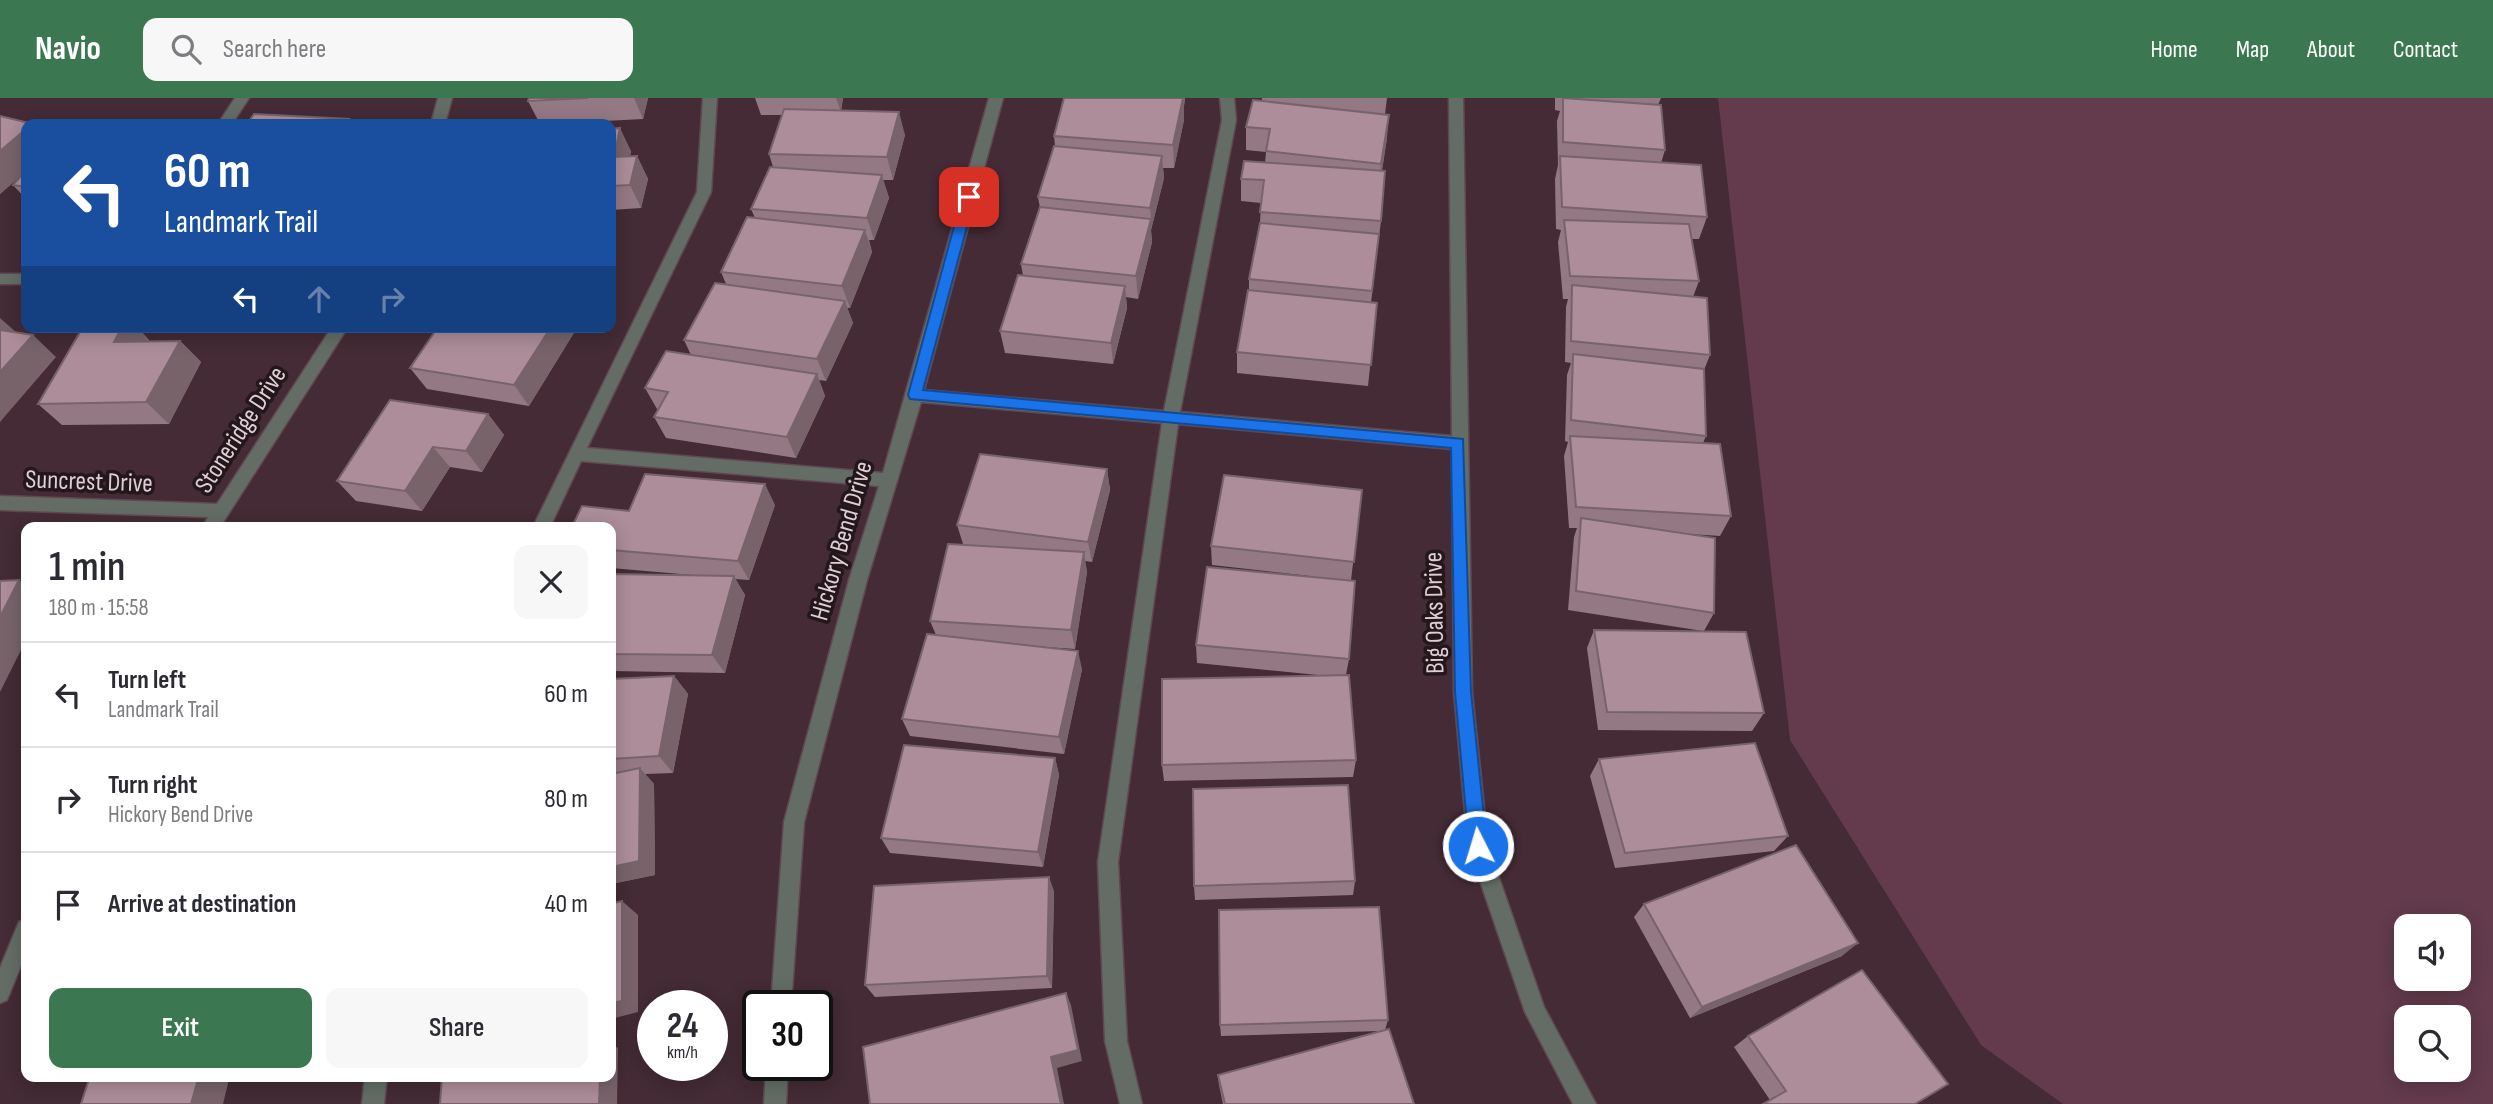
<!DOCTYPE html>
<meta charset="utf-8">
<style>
:root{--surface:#fff;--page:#f7f7f7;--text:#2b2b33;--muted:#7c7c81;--line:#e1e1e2;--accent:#3b7851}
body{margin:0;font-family:"Sofia Sans Condensed",sans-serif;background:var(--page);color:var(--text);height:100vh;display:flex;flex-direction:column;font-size:26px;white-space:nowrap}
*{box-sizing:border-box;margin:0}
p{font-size:23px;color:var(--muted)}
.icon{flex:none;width:38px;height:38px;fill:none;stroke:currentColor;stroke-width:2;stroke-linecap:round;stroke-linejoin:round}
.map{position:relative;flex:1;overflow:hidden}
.details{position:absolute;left:21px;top:424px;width:595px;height:560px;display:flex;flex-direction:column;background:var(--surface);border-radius:14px;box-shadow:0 4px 18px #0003}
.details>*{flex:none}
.guide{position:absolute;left:21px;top:21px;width:595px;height:214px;border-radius:14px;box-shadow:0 4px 18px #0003;background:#1a4fa0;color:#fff;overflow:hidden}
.controls{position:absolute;left:2394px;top:816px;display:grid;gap:14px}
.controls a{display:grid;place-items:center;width:77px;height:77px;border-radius:14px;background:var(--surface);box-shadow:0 4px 18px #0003;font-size:35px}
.speed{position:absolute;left:637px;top:892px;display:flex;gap:14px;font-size:35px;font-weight:700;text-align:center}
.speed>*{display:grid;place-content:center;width:91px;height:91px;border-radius:50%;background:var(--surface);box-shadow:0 4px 18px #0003;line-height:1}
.speed small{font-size:18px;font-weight:400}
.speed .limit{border:4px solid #111;border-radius:10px;background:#fff;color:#111}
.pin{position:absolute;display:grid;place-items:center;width:60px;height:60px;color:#fff;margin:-30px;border-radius:14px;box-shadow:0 4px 10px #0006}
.me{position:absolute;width:77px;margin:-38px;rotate:355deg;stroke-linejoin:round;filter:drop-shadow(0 0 5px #0008)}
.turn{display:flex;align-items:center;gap:24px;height:147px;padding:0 28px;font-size:32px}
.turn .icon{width:91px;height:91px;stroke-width:2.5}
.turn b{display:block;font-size:49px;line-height:60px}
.lanes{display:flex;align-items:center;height:66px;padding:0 28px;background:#0003;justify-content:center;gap:35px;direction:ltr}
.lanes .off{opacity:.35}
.round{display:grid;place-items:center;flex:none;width:74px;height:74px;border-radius:14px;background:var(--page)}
.summary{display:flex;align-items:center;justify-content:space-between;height:119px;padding:0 28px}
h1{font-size:42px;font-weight:600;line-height:52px}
.cta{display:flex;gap:14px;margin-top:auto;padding:14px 28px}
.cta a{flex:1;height:80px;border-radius:14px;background:var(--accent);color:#fff;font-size:28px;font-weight:600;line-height:80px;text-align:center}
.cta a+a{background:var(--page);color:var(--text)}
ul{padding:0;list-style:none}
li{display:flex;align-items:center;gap:21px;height:105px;padding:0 28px;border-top:2px solid var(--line)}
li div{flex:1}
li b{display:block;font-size:26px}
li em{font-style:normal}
header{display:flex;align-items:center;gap:42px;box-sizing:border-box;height:98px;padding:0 35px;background:var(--accent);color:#fff}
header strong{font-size:33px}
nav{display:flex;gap:38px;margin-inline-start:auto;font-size:24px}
.search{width:490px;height:63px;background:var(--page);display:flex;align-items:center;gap:18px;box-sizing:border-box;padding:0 24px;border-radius:14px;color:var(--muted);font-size:26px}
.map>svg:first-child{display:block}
.green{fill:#633b4c;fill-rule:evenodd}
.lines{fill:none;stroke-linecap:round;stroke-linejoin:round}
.minor-casing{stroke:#604852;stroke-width:3}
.minor{fill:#636d65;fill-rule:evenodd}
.wall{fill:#947984}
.shaded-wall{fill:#78636b}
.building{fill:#ac8d99;stroke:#78636b;stroke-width:2}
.route{fill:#1a73e8;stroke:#114b97;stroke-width:2}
.labels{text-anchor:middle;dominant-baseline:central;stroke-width:7;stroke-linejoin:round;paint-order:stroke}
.street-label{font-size:26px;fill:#dfced5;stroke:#23171c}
</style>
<header>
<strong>Navio</strong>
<div class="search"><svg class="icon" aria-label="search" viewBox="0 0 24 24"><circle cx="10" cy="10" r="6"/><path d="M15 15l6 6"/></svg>Search here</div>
<nav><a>Home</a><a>Map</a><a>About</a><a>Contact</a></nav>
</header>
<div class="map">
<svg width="2493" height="1006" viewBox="0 0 2493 1006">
<rect width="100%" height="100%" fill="#442b35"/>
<!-- green -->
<path class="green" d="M1718 0H2493V1006H2063L1981 947 1790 642ZM2406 828H2459V880H2406ZM2406 919H2459V971H2406Z"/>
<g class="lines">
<defs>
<g id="minor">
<path d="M235 0H249L232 26H218Z"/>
<path d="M438 0H452L445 26H431Z"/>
<path d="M703 0H717L711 94 587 350 883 375 989 0H1003L924 292 1164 313 1222 22 1220 0H1234L1236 22 1180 314 1452 338 1449 0H1463L1472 594 1488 748 1544 909 1596 1006H1573L1525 914 1468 748 1454 594 1452 351 1178 326 1118 764 1127 943 1142 1006H1120L1105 943 1098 764 1162 325 921 304 867 482 804 724 791 908H771L784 724 849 482 879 388 581 363 550 429H533L697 94Z"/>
<rect x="0" y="176" width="26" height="10"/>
<path d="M332 229H348L220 429H203L208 419 0 412V398L217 406Z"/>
<path d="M26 821V855L7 902 0 905V870L19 824Z"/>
<path d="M766 968H788L786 1006H764Z"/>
<path d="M365 978H387L384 1006H362Z"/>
</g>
</defs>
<!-- minor casing -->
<use href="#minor" class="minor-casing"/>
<!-- minor -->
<use href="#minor" class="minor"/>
</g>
<!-- wall -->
<g class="wall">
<path d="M529 0H648L643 21 546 26H540L528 3Z"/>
<path d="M755 0H843L841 12 905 37 893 82H883L889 100 874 142H869L872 154 850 210H847L853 225 826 283 819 282 825 298 796 360 666 340 654 319 658 312 657 311 645 290 691 257 684 242 726 186 721 174 755 120 751 111 773 69 769 56 782 17H761Z"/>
<path d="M1064 0H1185L1184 8V22L1174 70H1163L1164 80 1151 132 1152 144 1138 201 1126 199 1127 210 1113 266 1005 255 1000 233 1023 178 1021 166 1040 110 1038 99 1055 48 1054 38Z"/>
<path d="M1262 0H1387L1385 16 1387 40 1382 73 1381 123 1371 205H1377L1368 288 1237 275V254L1249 192V181L1260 125 1261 105 1241 103V81L1265 65 1266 54 1246 52V29L1262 3Z"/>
<path d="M1555 0H1661L1658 7 1665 52 1661 65 1707 119 1699 141H1691L1699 183 1693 199 1710 257 1704 272 1706 338 1703 345 1731 418 1720 438 1690 436 1714 515 1704 533 1764 615 1752 633 1598 632 1587 550 1594 532 1703 533 1568 512 1574 439 1577 430H1569L1564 358 1568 344 1565 343 1567 277 1571 265 1565 264 1566 209 1568 201H1563L1558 144 1561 132 1556 131 1555 81 1558 67 1557 23 1560 13 1555 12Z"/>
<path d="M0 18 26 26V101L13 87 25 74 0 96Z"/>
<path d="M611 31 631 53 630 58H637L648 81 641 110 611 112Z"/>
<path d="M83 229H137L149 242V243H180L201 264 169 326 62 327 38 306Z"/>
<path d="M438 229H573L575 233 529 308 427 291 410 270Z"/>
<path d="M488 316 504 337 482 374 450 369 422 413 356 403 337 383Z"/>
<path d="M1107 371 1110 392 1092 464 1085 463 1087 474 1075 551 1030 548 1082 571 1064 656 910 638 902 621 936 537 930 523 963 446 957 427Z"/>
<path d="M1362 392 1351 482 1349 561 1346 577 1356 662 1353 679 1164 683 1162 667 1328 578 1197 565 1196 547 1310 478 1212 467 1211 448Z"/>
<path d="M775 407 749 482 735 481 745 497 725 575 611 573V476L692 477 611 470V429L629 413Z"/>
<path d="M674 578 688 596 673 675 645 676 654 686 655 777 611 786V581Z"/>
<path d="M1055 660 1059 677 1043 769 890 755 881 740Z"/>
<path d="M1599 661 1788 738 1774 753 1615 770 1590 678Z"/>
<path d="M1355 783 1353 797 1195 802 1194 788Z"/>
<path d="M1054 793 1052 890 875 899 865 887Z"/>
<path d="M1644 806 1842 858 1690 920 1634 819Z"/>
<path d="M1388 922 1385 932 1414 1006H1223L1219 987 1218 977 1379 933 1221 938 1220 927Z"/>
<path d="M1748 938 1948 986 1770 1002 1734 949Z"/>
<path d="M90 978H252L229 981Z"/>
</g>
<!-- shaded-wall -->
<g class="shaded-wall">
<path d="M634 0H648L643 21Z"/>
<path d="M836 0H843L841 14Z"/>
<path d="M1182 0H1185L1184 8V22L1174 70 1173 47Z"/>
<path d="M899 14 905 37 893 82 887 59Z"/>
<path d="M1389 17 1387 40 1379 89 1381 66Z"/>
<path d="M349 21 353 26H346Z"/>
<path d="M620 30 631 53 625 82 614 59Z"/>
<path d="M26 31V73L0 96V53Z"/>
<path d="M637 58 648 81 641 110 630 87Z"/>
<path d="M1162 58 1164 80 1151 132 1152 144 1138 201 1136 178 1151 121 1150 110Z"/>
<path d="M882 77 889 100 874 142 867 120Z"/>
<path d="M865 132 872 154 850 210 842 188Z"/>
<path d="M1125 188 1127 210 1113 266 1111 245Z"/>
<path d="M845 203 853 225 826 283 817 261Z"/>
<path d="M0 220 17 235 0 248Z"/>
<path d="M122 229H137L149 242 136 265 114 244Z"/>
<path d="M551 229H573L575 233 529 308 514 287Z"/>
<path d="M33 237 56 259 0 324V274Z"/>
<path d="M180 243 201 264 169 326 146 304Z"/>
<path d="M817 276 825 298 796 360 787 339Z"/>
<path d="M488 316 504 337 482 374 466 353Z"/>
<path d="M433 349 450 369 422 413 405 393Z"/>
<path d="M1107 371 1110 392 1092 464 1088 444Z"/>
<path d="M765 386 775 407 749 482 738 463Z"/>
<path d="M1084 454 1087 474 1075 551 1071 532Z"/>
<path d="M734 478 745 497 725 575 712 557Z"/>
<path d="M19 482 26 487V542L0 594V519Z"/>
<path d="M1078 553 1082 571 1064 656 1059 639Z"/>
<path d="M674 578 688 596 673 675 659 658Z"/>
<path d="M1055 660 1059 677 1043 769 1038 754Z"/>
<path d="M640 670 654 686 655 777 611 786V769Z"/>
<path d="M1049 779 1054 793 1052 890 1047 878Z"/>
<path d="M622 803 638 817V914L611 921V905Z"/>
<path d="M1858 845 1842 858 1690 920 1702 909Z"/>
<path d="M1066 895 1071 907 1082 963 1057 970 1064 1006H1061L1051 959Z"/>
<path d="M611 946 618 950 617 1006H599L600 978H611Z"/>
<path d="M199 978H223L229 981 223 1006H191Z"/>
</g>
<!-- building -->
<g class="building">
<path d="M529 0H588L528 3Z"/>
<path d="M1064 0H1183L1173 47 1054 38Z"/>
<path d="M1563 0 1661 7 1665 52 1563 44Z"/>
<path d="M1253 2 1389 17 1381 66 1266 53 1270 31 1246 29Z"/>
<path d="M784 11 899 14 887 59 769 56Z"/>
<path d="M254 16 349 21 346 26H247Z"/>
<path d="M0 18 33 26H26V31L0 53Z"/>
<path d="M620 30 614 59 637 58 630 87 611 88V31Z"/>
<path d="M1054 48 1162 58 1150 110 1038 99Z"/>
<path d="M1560 58 1701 67 1707 119 1562 109Z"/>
<path d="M1244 63 1385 73 1381 123 1260 114 1264 82 1241 81Z"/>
<path d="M770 69 882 77 867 120 751 111Z"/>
<path d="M26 72V89L13 87Z"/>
<path d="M1040 109 1151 121 1136 178 1021 166Z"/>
<path d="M747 119 865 132 842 188 721 174Z"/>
<path d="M1564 122 1689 126 1699 183 1570 178Z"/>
<path d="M1260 125 1379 136 1372 193 1249 181Z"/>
<path d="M1018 177 1125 188 1111 245 1000 233Z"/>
<path d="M715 185 845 203 817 261 684 242Z"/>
<path d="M1572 187 1707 200 1710 257 1571 243Z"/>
<path d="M1248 192 1377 205 1371 267 1237 254Z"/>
<path d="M83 229H122L114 244 180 243 146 304 38 306Z"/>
<path d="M438 229H551L514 287 410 270Z"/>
<path d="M0 232 33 237 0 274Z"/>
<path d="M666 253 817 276 787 339 654 319 668 294 645 290Z"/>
<path d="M1573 256 1704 271 1706 338 1571 322Z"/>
<path d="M390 302 488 316 466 353 433 349 405 393 337 383Z"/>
<path d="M1570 338 1720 346 1731 418 1576 409Z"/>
<path d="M980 356 1107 371 1088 444 957 427Z"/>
<path d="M645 376 765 386 738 463 611 452V429H572L582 408 629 413Z"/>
<path d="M1224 377 1362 392 1354 464 1211 448Z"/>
<path d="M1581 420 1715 440 1714 515 1576 493Z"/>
<path d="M948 446 1084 454 1071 532 930 523Z"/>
<path d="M1207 469 1355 483 1349 561 1196 547Z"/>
<path d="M611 476 734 478 712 557 611 556Z"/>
<path d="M19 482 0 519V483Z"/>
<path d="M1594 532 1746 534 1764 615 1607 614Z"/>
<path d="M927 536 1078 553 1059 639 902 621Z"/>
<path d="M1349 577 1356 662 1162 667V581Z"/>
<path d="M674 578 659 658 611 661V581Z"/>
<path d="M1755 645 1788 738 1625 755 1599 661Z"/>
<path d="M904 647 1055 660 1038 754 881 740Z"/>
<path d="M640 670 639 763 611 769V676Z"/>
<path d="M1348 687 1355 783 1194 788 1193 691Z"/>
<path d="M1796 747 1858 845 1702 909 1644 806Z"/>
<path d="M1049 779 1047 878 865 887 874 788Z"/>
<path d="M622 803V903L611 905V806Z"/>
<path d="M1379 809 1388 922 1220 927 1219 812Z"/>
<path d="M1862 872 1948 986 1915 1006H1763L1786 993 1748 938Z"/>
<path d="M1066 895 1078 952 1051 959 1061 1006H870L863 949Z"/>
<path d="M1389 931 1414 1006H1225L1218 977Z"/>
<path d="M90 978H199L191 1006H81Z"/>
<path d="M442 978H600L599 1006H440Z"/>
</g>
<!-- route -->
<path class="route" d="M969 95 975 99 923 292 1463 341 1471 594 1487 748 1484 754 1478 756 1471 754 1469 748 1455 594 1451 350 910 301 908 297 962 99Z"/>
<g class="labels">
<!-- street labels -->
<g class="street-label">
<text transform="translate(241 332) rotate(-57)">Stoneridge Drive</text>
<text transform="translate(89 384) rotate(2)">Suncrest Drive</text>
<text transform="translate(842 443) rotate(-74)">Hickory Bend Drive</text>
<text transform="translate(1435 515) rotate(-91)">Big Oaks Drive</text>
</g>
</g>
</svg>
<div class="controls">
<a><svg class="icon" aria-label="sound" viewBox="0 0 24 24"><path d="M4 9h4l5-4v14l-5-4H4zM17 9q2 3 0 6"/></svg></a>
<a><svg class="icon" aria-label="search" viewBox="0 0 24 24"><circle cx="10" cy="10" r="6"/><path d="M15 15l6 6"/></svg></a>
</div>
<div class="speed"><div>24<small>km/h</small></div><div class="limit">30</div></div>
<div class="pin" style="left:969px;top:99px;background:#d93025"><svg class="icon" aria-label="arrive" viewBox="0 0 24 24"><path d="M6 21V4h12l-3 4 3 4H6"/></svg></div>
<svg class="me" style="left:1478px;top:748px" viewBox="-20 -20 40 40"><circle r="17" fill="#1a73e8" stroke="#fff" stroke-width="3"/><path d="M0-11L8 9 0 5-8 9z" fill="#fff"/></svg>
<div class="guide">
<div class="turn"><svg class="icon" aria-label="left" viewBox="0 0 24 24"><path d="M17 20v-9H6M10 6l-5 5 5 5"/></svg><div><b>60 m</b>Landmark Trail</div></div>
<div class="lanes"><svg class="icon" aria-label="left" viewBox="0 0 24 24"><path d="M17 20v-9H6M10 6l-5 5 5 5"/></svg><svg class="icon off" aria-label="ahead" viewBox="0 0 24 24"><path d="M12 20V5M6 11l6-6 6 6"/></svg><svg class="icon off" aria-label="right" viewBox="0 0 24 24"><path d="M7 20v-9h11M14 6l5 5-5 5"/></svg></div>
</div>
<section class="details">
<div class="summary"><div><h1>1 min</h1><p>180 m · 15:58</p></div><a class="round"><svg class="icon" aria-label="close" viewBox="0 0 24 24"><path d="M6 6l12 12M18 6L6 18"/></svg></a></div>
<ul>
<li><svg class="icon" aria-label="left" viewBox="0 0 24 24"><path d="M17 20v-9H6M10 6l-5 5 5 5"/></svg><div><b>Turn left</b><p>Landmark Trail</p></div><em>60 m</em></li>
<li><svg class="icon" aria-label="right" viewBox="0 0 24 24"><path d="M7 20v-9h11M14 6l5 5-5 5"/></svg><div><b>Turn right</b><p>Hickory Bend Drive</p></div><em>80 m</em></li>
<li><svg class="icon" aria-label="arrive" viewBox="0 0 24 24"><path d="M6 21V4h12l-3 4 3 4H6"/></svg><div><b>Arrive at destination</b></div><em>40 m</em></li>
</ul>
<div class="cta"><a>Exit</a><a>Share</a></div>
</section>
</div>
